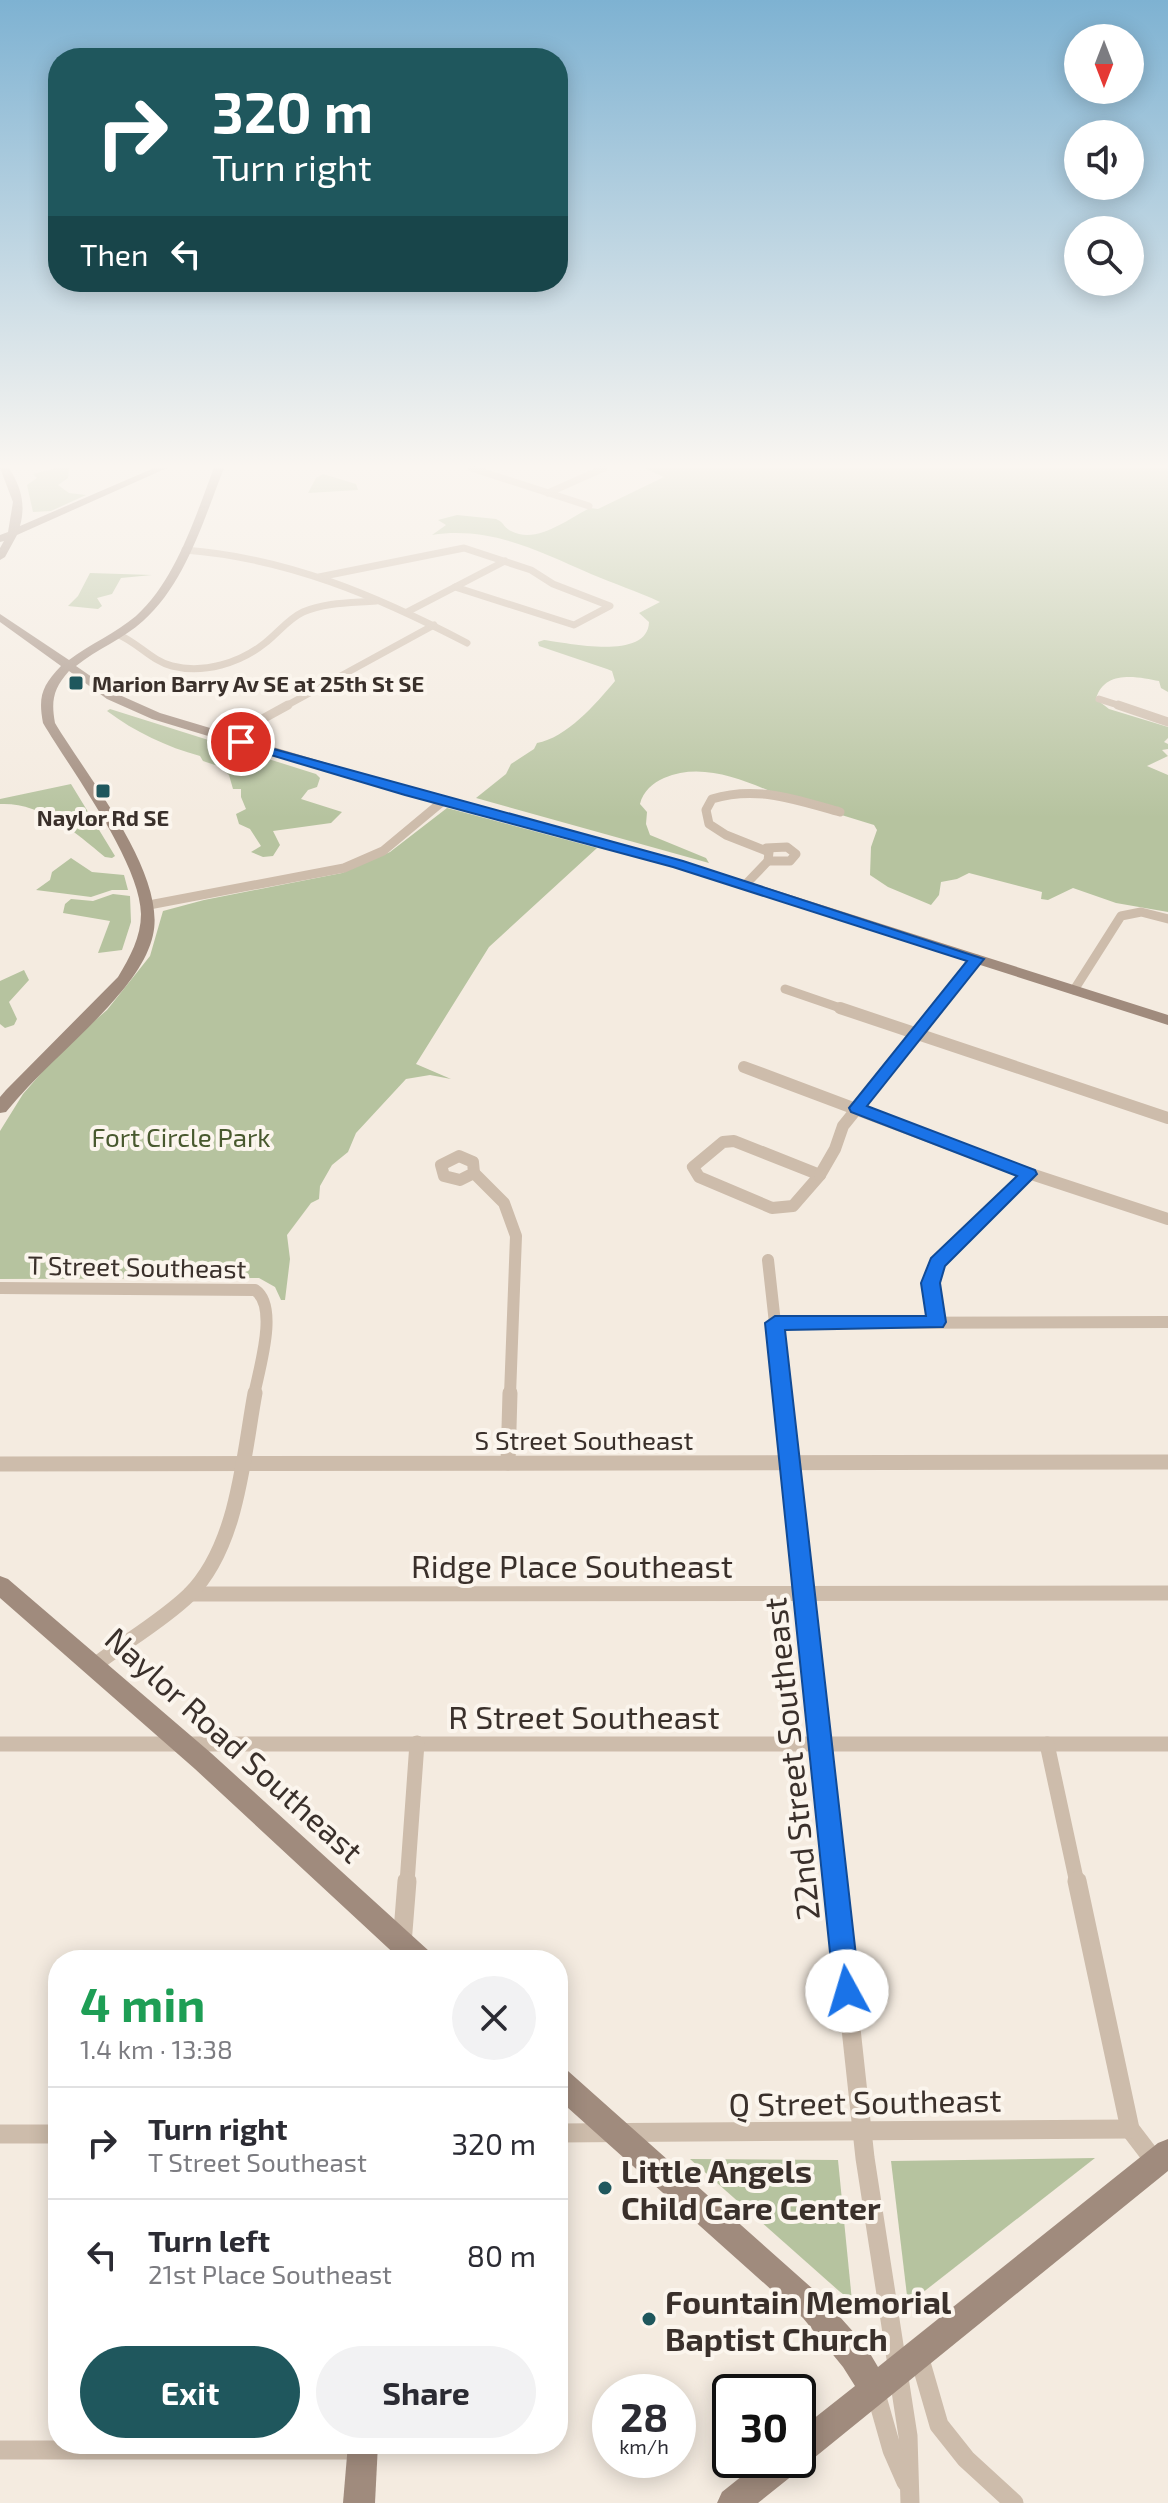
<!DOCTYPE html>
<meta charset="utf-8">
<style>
:root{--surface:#fff;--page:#f2f2f3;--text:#2b2b33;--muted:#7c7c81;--line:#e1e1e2;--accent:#1f575d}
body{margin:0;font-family:"Exo 2",sans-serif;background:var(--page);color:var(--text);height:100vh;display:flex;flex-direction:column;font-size:30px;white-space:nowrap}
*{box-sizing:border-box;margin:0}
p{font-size:26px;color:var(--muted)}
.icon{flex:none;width:44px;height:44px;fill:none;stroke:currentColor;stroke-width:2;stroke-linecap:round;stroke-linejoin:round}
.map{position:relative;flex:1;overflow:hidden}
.details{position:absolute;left:48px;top:1950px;width:520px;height:504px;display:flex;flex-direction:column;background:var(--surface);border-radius:32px;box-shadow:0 4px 20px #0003}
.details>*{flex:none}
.hud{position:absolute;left:48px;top:48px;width:520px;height:244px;border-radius:32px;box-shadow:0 4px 20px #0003;background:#1f575d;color:#fff;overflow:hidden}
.needle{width:52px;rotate:180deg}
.fabs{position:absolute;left:1064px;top:24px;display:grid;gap:16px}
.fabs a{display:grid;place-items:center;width:80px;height:80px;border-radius:50%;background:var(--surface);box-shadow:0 4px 20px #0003;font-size:40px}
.speed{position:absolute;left:592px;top:2374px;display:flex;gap:16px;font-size:40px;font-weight:700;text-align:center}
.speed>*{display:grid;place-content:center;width:104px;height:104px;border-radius:50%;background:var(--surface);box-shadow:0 4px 20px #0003;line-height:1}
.speed small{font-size:20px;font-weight:400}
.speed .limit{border:4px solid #111;border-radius:12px;background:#fff;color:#111}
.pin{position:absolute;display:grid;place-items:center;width:68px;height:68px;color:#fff;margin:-34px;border:4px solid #fff;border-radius:50%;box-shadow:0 2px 8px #0007}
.me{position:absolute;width:88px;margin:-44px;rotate:354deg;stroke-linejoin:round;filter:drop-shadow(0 0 6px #0008)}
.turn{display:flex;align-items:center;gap:28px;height:168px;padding:0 32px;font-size:36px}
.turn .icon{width:104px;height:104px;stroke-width:2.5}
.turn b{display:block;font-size:56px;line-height:68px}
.then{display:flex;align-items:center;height:76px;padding:0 32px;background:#0003;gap:16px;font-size:30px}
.round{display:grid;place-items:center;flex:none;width:84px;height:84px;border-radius:42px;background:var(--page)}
.overview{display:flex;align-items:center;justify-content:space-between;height:136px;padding:0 32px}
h1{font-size:48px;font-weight:700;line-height:60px;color:#1e9e55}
.button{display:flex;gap:16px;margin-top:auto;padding:16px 32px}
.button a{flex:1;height:92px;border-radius:48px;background:var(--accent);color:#fff;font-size:32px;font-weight:700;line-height:92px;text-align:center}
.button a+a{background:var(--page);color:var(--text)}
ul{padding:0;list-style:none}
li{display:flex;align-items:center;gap:24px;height:112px;padding:0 32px;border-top:2px solid var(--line)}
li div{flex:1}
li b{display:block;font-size:30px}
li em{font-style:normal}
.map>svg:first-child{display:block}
.green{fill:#b6c39f}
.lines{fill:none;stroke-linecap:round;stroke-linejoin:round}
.street-far4{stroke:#cdbcab;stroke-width:7}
.street-far3{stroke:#cdbcab;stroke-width:9}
.street-far2{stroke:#cdbcab;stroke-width:12}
.street-far1{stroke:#cdbcab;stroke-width:15}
.street{stroke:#cdbcab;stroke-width:19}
.secondary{fill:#a08b7d;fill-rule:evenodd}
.route{fill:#1a73e8;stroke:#114b97;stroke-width:2}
.poi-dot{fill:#1f575d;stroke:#fbf5ed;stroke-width:3}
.labels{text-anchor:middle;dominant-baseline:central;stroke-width:8;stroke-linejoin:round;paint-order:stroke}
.far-poi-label{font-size:22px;font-weight:bold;fill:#3a302b;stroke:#fbf5ed;text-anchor:start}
.park-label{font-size:26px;fill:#48592e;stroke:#fbf5ed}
.street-label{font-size:26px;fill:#3a302b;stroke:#fbf5ed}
.near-street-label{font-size:32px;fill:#3a302b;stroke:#fbf5ed}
.near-poi-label{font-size:32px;font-weight:bold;fill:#3a302b;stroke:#fbf5ed;text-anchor:start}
</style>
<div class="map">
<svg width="1168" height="2503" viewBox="0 0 1168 2503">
<rect width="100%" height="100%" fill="#f4ebe0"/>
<!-- green -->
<g class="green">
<path d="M56 468H69L68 478 58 485 69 493 86 495 51 511 33 512 27 485 37 478 33 474Z"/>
<path d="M644 468H1168V692L1161 688 1159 681C1139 677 1104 669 1096 699L1109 709 1168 727V738L1164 742 1168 744V749L1162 750 1168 756 1147 766 1168 775V912L1116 903 1073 888 1048 900 1041 899 1042 892 969 873 957 879 941 882 939 895 931 905 888 887 870 875 871 847 877 830 874 825C848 817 822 809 796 801 755 787 709 759 664 778 653 783 643 791 640 804L647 812 646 824 650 835 706 858 709 863 476 798 506 774 511 764 534 749 537 743C566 738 596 704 615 681L612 671 607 669 539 646 538 642 544 640C568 643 648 661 649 622L639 613 660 602C637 591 614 584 591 574 538 551 491 526 432 535L446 525 438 520 457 515 496 519C504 522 503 527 511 531 537 545 567 519 590 508L598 509 664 477Z"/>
<path d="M323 474 356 484 358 490 308 493 316 478Z"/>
<path d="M90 573 152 575 121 578 112 594 97 598 102 606 98 609 68 606 78 596Z"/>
<path d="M110 709 316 774 320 778 317 787 308 790 301 799 342 812 331 823 273 831 280 845 273 856 263 857 251 852 261 846 250 829 239 824 236 814 246 809 241 797V789H233L229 775 218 766 203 761 200 756C167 747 135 732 107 711Z"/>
<path d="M71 784 115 856 112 858 105 857C75 832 41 802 0 804V799Z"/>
<path d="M447 808 597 848 489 947 416 1064 451 1079 430 1075 406 1079 356 1133 348 1152 332 1165 320 1186 319 1199 311 1203 287 1235 290 1259 285 1300H281L275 1287 259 1278 0 1279V1131L23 1094 64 1047 107 1010 150 956 163 911 204 900 342 873 390 852Z"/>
<path d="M71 858 92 872 124 875 128 890H112L91 897 36 890 50 880 52 872Z"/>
<path d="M113 894 130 896 131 922 122 950 98 953 110 921 63 913 65 904 71 899 93 901Z"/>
<path d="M24 970 29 980 9 1002 17 1019 14 1025 5 1028 0 1024V981Z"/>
<path d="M1095 2158 908 2304 891 2161Z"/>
<path d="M690 2159 838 2160 852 2301 839 2291Z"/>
</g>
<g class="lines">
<!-- street-far4 -->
<g class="street-far4">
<path d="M471 468 589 506"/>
<path d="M548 493 604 468"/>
<path d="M185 550C288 558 377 596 467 643"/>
<path d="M319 577 464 548 531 570 553 584 610 606 574 625 455 587"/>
<path d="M407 612 505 561"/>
<path d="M119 635C138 643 152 661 172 666 204 674 240 663 265 643 278 633 288 619 303 612 326 602 352 603 376 601"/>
<path d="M1099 699 1124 707"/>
<path d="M284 707 434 625"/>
</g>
<!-- street-far3 -->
<g class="street-far3">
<path d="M1118 705 1168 722"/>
<path d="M228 738 288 705"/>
<path d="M766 848 787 847 796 854 790 861H768"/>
<path d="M745 885 768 861 769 852 726 835 709 824 706 810 712 799C757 785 797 800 840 812"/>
<path d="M149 905 344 868 383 851 443 801"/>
<path d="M785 989 846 1010"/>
<path d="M1074 990 1121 916 1141 912 1168 919"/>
<path d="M936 1010 977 959"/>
</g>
<!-- street-far2 -->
<g class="street-far2">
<path d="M840 1008 1168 1118"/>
<path d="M744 1067 1007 1166 1168 1219"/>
<path d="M734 1141 820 1175 793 1206 772 1208 699 1177 693 1167 723 1142Z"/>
<path d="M459 1156 473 1162 474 1173 460 1180 444 1176 441 1165Z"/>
<path d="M474 1173 504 1203 516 1236 510 1395"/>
<path d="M820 1175 835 1149 843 1126 938 1008"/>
<path d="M768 1260 783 1395"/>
<path d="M0 1288 255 1290C279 1306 259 1369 254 1395"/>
<path d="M936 1322 930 1283 937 1263 1029 1174"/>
<path d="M775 1323 1168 1322"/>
</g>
<!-- street-far1 -->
<g class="street-far1">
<path d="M782 1393 835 1883"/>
<path d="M508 1463 510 1393"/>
<path d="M0 1464 1168 1462"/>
<path d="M190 1594 1168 1593"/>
<path d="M95 1665C125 1642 162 1621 189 1595 238 1546 243 1458 255 1393"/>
<path d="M0 1744H1168"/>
<path d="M1047 1744 1077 1883"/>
<path d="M407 1883 417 1743"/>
</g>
<!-- street -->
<g class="street">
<path d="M835 1881 865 2158 908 2436 910 2503"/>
<path d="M1077 1881 1130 2129 1156 2163"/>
<path d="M402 1944 407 1881"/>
<path d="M558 2133 1130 2129"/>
<path d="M0 2134H58"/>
<path d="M919 2356 939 2425 966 2459 1014 2503"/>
<path d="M875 2390 892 2450 906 2482"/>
<path d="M0 2450H363"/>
</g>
<!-- secondary -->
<g class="secondary">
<path d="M0 468H9C21 487 26 504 20 526L154 468H167L17 535 5 557 0 560V548L4 541 0 542V535L8 532 13 502Z"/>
<path d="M214 468H224C204 519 185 584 143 621 123 639 97 649 76 666L115 693 160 713 367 775 683 861 1168 1015V1025L673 867 357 781 152 719 107 699 69 671C53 689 51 701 55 723 86 775 167 874 153 935 147 962 127 986 108 1007 75 1043 37 1074 6 1112L0 1113V1097L6 1090 118 977C130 957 141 937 141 914 140 862 71 770 43 723 38 696 42 686 61 666L0 622V614L69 660C90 644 116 633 136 616 176 580 195 517 214 468Z"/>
<path d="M0 1576 8 1579 211 1753 429 1951 433 1960H401L195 1769 0 1598Z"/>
<path d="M558 2068 568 2071 823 2298 865 2345 878 2367 1158 2143 1168 2139V2171L809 2462 800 2466 798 2471 758 2503H717L722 2492 762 2460H798V2431L855 2386 843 2367 803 2318 558 2099Z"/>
<path d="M348 2444H378L375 2503H343Z"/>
</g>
</g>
<!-- sky -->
<linearGradient id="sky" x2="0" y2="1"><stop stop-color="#7eb2d2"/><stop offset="0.57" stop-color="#faf6f1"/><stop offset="1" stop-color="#faf6f1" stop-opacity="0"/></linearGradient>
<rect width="1168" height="818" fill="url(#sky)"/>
<!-- route -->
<path class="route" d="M237 739 683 861 984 959 867 1106 1035 1170 1037 1174 945 1266 940 1283 946 1322 943 1327 785 1330 860 1991 856 2000 847 2004 838 2000 834 1991 765 1323 775 1316H926L921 1283 931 1258 1017 1176 851 1112 849 1108 967 961 673 867 405 795 237 745Z"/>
<!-- markers -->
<g class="poi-dot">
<rect x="68" y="675" width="16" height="16" rx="4"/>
<rect x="95" y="783" width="16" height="16" rx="4"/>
<circle cx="605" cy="2188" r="8"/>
<circle cx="649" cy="2319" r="8"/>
</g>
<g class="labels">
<!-- far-poi labels -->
<g class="far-poi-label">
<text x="92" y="683">Marion Barry Av SE at 25th St SE</text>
<text x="103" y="817" text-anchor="middle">Naylor Rd SE</text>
</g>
<!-- park labels -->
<g class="park-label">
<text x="181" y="1136">Fort Circle Park</text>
</g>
<!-- street labels -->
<g class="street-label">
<text transform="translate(137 1266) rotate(1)">T Street Southeast</text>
<text x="584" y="1439">S Street Southeast</text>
</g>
<!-- near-street labels -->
<g class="near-street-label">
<text x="572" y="1565">Ridge Place Southeast</text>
<text x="584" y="1716">R Street Southeast</text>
<text transform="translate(235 1744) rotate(42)">Naylor Road Southeast</text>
<text transform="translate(790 1759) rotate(-96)">22nd Street Southeast</text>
<text transform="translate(865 2101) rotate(-1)">Q Street Southeast</text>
</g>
<!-- near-poi labels -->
<g class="near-poi-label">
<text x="621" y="2170">Little Angels<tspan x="621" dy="37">Child Care Center</tspan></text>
<text x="665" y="2301">Fountain Memorial<tspan x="665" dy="37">Baptist Church</tspan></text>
</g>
</g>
</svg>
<div class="fabs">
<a><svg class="needle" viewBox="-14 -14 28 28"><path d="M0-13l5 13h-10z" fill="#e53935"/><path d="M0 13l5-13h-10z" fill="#7c7c81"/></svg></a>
<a><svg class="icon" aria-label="sound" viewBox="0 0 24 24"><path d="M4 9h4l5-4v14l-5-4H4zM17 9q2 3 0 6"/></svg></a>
<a><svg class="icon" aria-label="search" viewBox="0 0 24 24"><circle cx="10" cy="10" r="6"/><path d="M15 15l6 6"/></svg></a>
</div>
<div class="speed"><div>28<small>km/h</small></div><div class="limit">30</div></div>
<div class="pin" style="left:241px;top:742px;background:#d93025"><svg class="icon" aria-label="arrive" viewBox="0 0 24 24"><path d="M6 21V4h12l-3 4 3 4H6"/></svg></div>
<svg class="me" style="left:847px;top:1991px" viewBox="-20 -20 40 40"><circle r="19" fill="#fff"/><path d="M0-13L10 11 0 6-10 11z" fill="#1a73e8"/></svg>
<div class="hud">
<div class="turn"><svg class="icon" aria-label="right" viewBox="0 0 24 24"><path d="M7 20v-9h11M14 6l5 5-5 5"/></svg><div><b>320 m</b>Turn right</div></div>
<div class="then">Then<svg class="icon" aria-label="left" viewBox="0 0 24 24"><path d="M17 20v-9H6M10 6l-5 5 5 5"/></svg></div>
</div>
<section class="details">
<div class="overview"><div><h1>4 min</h1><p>1.4 km · 13:38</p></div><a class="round"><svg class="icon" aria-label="close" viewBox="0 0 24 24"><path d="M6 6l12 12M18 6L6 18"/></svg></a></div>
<ul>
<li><svg class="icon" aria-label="right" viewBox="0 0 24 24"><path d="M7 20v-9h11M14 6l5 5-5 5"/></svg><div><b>Turn right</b><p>T Street Southeast</p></div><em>320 m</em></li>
<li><svg class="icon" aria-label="left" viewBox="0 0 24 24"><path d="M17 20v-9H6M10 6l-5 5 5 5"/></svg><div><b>Turn left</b><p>21st Place Southeast</p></div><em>80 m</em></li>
</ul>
<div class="button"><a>Exit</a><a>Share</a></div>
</section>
</div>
